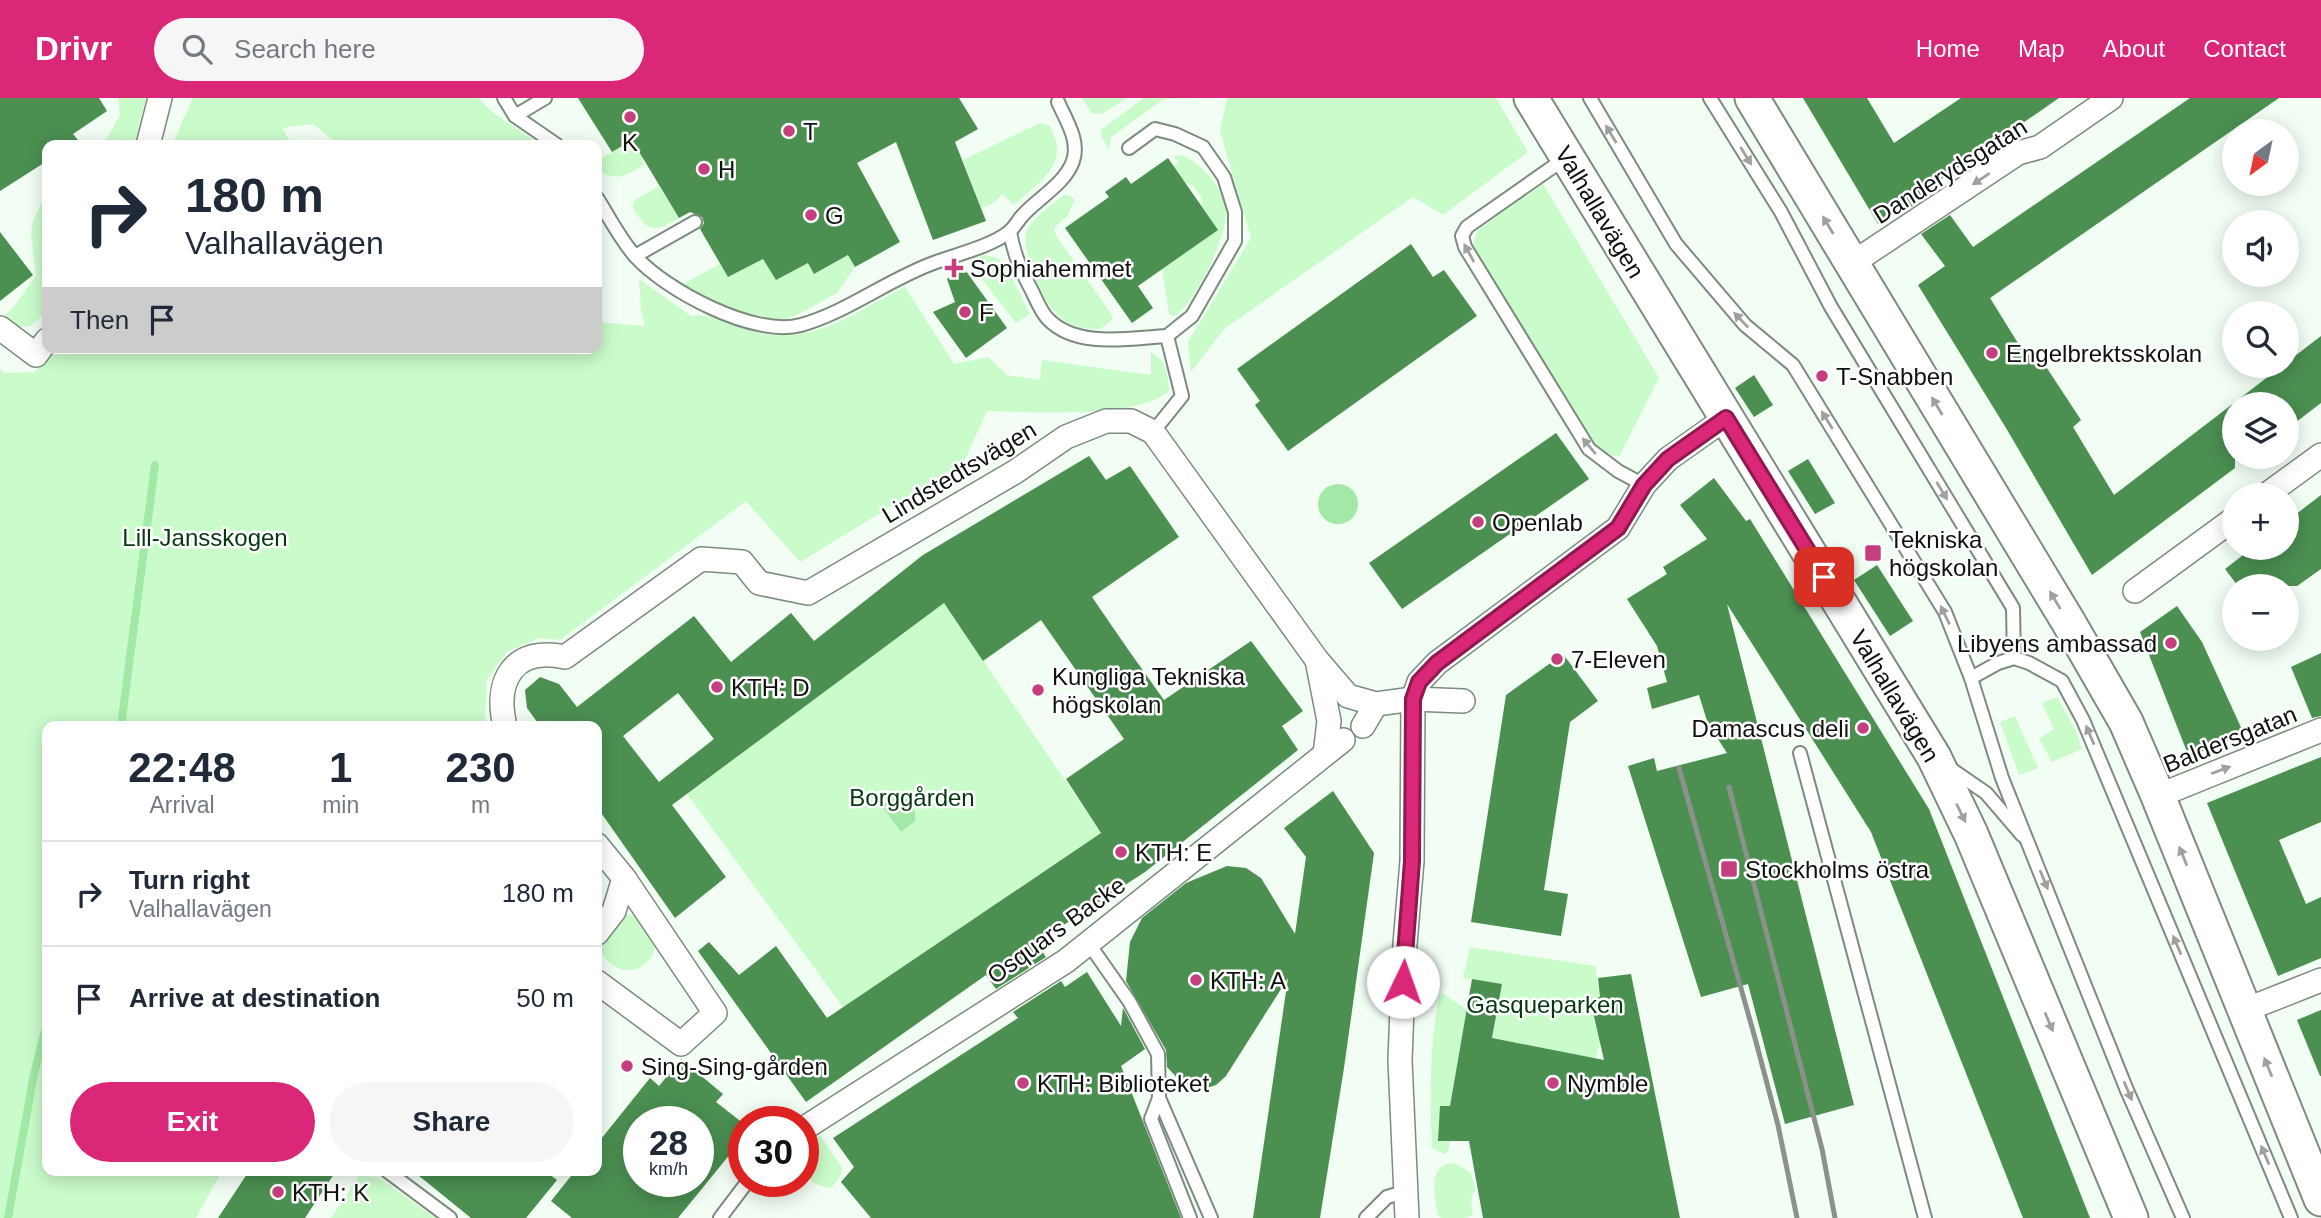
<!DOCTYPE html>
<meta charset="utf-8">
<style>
:root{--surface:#fff;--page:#f6f6f7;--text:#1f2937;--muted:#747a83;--line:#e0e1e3;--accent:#db2777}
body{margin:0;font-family:Arial,sans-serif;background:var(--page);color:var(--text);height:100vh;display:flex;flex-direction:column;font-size:26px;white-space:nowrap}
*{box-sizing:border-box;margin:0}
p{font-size:23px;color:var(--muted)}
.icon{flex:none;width:38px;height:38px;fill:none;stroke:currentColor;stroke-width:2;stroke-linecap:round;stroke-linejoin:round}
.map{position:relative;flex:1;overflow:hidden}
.side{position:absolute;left:42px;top:623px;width:560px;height:455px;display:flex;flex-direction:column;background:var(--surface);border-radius:14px;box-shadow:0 4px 18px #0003}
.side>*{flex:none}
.guide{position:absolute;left:42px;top:42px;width:560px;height:214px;border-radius:14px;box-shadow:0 4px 18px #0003;background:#fff;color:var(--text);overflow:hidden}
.needle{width:46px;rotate:213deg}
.buttons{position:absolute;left:2222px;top:21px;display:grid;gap:14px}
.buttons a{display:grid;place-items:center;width:77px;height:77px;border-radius:50%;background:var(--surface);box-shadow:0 4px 18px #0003;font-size:35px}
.speed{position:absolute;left:623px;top:1008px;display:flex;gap:14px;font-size:35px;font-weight:700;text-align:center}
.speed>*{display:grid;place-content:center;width:91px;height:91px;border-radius:50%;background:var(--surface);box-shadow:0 4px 18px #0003;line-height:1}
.speed small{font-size:18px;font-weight:400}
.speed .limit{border:10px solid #d22;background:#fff;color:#111}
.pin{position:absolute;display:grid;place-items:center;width:60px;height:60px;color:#fff;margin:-30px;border-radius:14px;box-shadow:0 4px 10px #0006}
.me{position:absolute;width:77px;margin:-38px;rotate:3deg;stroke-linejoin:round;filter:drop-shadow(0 0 5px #0008)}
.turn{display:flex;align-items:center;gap:24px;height:147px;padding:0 28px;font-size:32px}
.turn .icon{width:91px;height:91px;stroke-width:2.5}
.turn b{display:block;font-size:49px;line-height:60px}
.then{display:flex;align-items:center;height:66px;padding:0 28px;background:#0003;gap:14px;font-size:26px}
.eta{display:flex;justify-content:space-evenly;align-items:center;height:119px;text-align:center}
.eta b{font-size:42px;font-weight:800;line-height:49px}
.button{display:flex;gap:14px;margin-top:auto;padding:14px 28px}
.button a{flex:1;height:80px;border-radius:42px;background:var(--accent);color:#fff;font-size:28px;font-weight:800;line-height:80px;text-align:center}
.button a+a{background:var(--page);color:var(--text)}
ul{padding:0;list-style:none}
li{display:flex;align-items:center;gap:21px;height:105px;padding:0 28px;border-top:2px solid var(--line)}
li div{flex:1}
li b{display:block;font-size:26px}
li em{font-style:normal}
header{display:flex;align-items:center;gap:42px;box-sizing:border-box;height:98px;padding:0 35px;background:var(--accent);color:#fff}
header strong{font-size:33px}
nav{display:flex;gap:38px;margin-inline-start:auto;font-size:24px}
.search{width:490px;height:63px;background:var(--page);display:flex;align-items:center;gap:18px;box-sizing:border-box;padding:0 24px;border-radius:38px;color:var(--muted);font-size:26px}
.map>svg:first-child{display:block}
.green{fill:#cafccb}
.water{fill:#a2e8a6}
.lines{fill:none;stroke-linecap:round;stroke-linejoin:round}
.stream{stroke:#a2e8a6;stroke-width:8}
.building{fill:#4b8f51;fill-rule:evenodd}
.lane-casing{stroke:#7d8b7e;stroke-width:16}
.street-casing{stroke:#7d8b7e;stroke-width:26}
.secondary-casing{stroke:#7d8b7e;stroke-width:37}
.lane{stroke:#fff;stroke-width:12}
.street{stroke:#fff;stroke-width:23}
.secondary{stroke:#fff;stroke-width:33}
.rail{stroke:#8a928a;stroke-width:5}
.oneway{fill:#9fa19f}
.route-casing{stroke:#8e194d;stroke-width:18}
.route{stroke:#db2777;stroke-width:12}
.poi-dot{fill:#c53e7d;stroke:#fff;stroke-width:2.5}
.labels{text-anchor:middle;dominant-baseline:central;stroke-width:5;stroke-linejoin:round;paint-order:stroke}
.poi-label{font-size:24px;fill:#0e130e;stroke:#fff;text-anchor:start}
.street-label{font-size:24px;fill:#0e130e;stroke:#fff}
.park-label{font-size:24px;fill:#04380e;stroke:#fff}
</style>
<header>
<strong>Drivr</strong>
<div class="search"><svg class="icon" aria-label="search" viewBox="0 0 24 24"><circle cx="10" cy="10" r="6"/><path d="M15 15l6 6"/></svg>Search here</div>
<nav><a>Home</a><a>Map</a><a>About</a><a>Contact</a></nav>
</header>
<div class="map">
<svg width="2321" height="1120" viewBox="0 0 2321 1120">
<rect width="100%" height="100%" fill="#f2fef3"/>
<!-- green -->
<g class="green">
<path d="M118 0H146L134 47H103L120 17Z"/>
<path d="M193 0H479C495 21 519 29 538 47H339L313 26 282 30 293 47H172Z"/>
<path d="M1082 0H1127L1102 16 1092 15Z"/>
<path d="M1144 0H1207L1164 1 1111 39 1109 52 1101 38V32Z"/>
<path d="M1227 0H1496L1528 54 1443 117 1413 99 1224 231 1191 274 1188 244 1251 140 1220 33Z"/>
<path d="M1040 25 1050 28C1052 34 1057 43 1057 50 1059 74 1030 92 1014 107L1002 96 994 105 981 110 963 62Z"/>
<path d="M648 32 659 50 641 61 644 67C629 76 618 84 601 74L597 63Z"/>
<path d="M1181 57C1201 64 1225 91 1226 114 1228 136 1194 209 1174 218L1169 216 1162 171 1217 132 1201 108 1203 102 1193 87 1186 86 1173 68 1179 64 1173 58Z"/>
<path d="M1543 86 1659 280 1619 359 1597 353 1473 147 1478 132Z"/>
<path d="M659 88 679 120C653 136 646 133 632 108L635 102Z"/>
<path d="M47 93V214L30 228 12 230 0 221 14 209 36 177 31 134 33 123Z"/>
<path d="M1064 97H1069L1075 102 1067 118 1054 130 1056 138 1112 217V222L1100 231C1058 234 1042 201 1031 167 1028 158 1023 145 1026 136 1030 121 1052 107 1064 97Z"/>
<path d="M848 157 855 169 837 195 801 215 786 221H772L736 212 693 193 683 186 720 166 728 179 763 161 776 181 808 165 815 176Z"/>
<path d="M985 157 998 160 1005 166 1030 216 1016 225 978 176 971 161Z"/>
<path d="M639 181 691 218C713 215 736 230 759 235 816 247 856 213 905 189L954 266 988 259 1007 277 1040 282 1042 262 1151 277V254C1167 263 1168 276 1169 293 1138 321 1029 314 987 313L964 364 800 464 746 403 560 542 539 540 508 553 487 581 485 620 488 628H47V1073H222L196 1120H0V270L4 275 34 274 55 250H597V224L645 228 641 212Z"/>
<path d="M944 505 1101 735 843 909 687 696Z"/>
<path d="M2057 599 2076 633 2082 651 2052 664 2039 640 2054 631 2042 605Z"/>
<path d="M2015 618 2038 670 2019 677 2000 624Z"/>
<path d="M629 816 638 818 656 842C653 882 604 882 599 843L620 817Z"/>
<path d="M1470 849 1595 868 1600 899 1590 902 1607 913 1596 960 1490 955 1502 886 1463 880Z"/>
<path d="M1444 896 1467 912 1450 1008 1438 1043H1450L1448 1053 1444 1056 1432 1050C1430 998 1429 950 1439 898Z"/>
<path d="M820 1037 843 1071 839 1080 831 1090C803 1087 803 1069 803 1047Z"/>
<path d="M1449 1065 1456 1066 1471 1075 1475 1091 1471 1102 1473 1117 1465 1120H1441L1437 1116C1436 1098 1427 1071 1449 1065Z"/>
<path d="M359 1078 378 1079 435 1120H331Z"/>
</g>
<!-- water -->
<g class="water">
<circle cx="1338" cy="406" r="20"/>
<path d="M891 694C906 695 917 708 915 723L901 734 878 703Z"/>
</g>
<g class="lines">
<!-- stream -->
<g class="stream">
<path d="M121 628 155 367"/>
<path d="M8 1120 34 976 47 925"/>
</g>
</g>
<!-- building -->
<g class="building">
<path d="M0 0H99L107 13 73 36 82 47H47V63L0 93Z"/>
<path d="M578 0H959L978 31 955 44 986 123 933 142 896 44 857 65 900 144 855 169 848 157 814 176 808 165 776 182 763 161 728 179 700 131 704 125 702 119 690 114 679 120 632 42 612 54Z"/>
<path d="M1803 0H1867L1894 45 1961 0H2059L1930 89 1934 94 1904 114 1901 109 1878 126Z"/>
<path d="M2190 0H2279L1990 200 2026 258 2035 252 2081 322 2073 329 2114 397 2282 268H2287V264L2321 238V305L2287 331V306H2235V370L2092 477 2006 330 1918 187 1945 168 1921 136 1950 117 1973 149Z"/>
<path d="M1168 60 1218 132 1138 188 1153 210 1132 225 1065 130 1109 99 1105 94 1126 79 1131 86Z"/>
<path d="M0 134 33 177 0 203Z"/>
<path d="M1411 146 1433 179 1444 172 1477 218 1288 353 1255 307 1260 303 1237 271Z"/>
<path d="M963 169 1007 230 966 260 933 214 955 204 947 181Z"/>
<path d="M1754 277 1773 307 1754 319 1735 290Z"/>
<path d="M1556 335 1589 381 1402 511 1369 465Z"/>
<path d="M1089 358 1106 382 1130 368 1179 439 1092 499 1127 550 1164 602 1251 543 1303 613 1282 628 1298 652 1145 774 1036 845 1046 859 996 891 986 877 806 1004 698 853 709 844 739 877 776 848 827 920 1101 735 1066 681 1124 641 1041 522 983 563 944 505 672 707 726 779 675 820 597 709V628H540L527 610 525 592 540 579 559 586 577 609 694 518 731 564 791 515 814 543 923 457ZM678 595 714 641 659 684 623 638Z"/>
<path d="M1808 361 1835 405 1815 416 1788 373Z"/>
<path d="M1714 380 1746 423 1750 421 1929 711 2090 1120H2023L1871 734 1727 506 1854 1007 1785 1026 1748 886 1701 899 1628 668 1654 660 1657 673 1727 655 1708 626 1699 597 1652 611 1647 590 1667 584 1657 548 1627 501 1667 476 1663 469 1707 441 1680 407Z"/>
<path d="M2321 397V471L2297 488H2238L2225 471 2252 450H2287V423Z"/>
<path d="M1877 467 1913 523 1890 538 1854 482Z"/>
<path d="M2177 508 2202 544 2244 636 2189 659 2140 534Z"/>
<path d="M2321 555V618L2312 620 2291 569Z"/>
<path d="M1563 556 1598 603 1570 624 1544 792 1568 796 1561 838 1471 824 1506 597Z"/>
<path d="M2321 659V724L2279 742 2306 806 2321 799V860L2278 878 2207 705Z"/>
<path d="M1333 693 1374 755 1344 970 1320 1120H1253L1288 880 1226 978 1216 987 1201 992 1182 985 1167 969 1166 952 1126 883 1130 844 1142 820 1186 785 1227 768 1246 770 1261 780 1295 836 1306 759 1284 730Z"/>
<path d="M1087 874 1121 928 1123 910 1145 951 1121 968 1181 1120H871L841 1084 854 1069 833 1040 1018 920 1013 914 1061 883 1065 889Z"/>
<path d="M1631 876 1680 1120H1483L1469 1043H1438L1440 1008H1450L1472 881 1502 886 1492 940 1604 962 1590 901 1600 899 1598 880Z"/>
<path d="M2321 912V978H2320L2297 922Z"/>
<path d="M681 961 723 996 716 1004 744 1026V1039L678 1120H572L551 1103 575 1073H597V1046L650 980 659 988ZM639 1024H698V1083H639Z"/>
<path d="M249 1073H336L305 1120H218Z"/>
<path d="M413 1073H545L557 1082 526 1120H471Z"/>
</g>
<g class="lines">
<defs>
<g id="lane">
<path d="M504 0 515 18 557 47"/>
<path d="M1590 0 1676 146 1745 227 1793 267 1945 514 1971 580 2002 680 2126 990 2183 1120"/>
<path d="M1710 0 1781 114 1831 209 2013 510 2014 560"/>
<path d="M515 18 545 0"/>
<path d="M1129 50 1155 31 1175 36 1203 49 1224 79 1235 114V143L1192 218 1167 238"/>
<path d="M1567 59 1467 129 1462 138 1465 149 1589 351 1618 373 1644 387"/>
<path d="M597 100C609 119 620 141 635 158 665 192 755 240 801 227 847 214 886 183 931 166 954 157 990 149 1009 134 1015 129 1018 122 1023 117 1038 100 1065 86 1073 63 1080 43 1066 22 1058 4"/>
<path d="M1010 133C1013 155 1022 174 1032 193 1037 203 1041 214 1048 221 1077 251 1130 240 1167 238L1182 298 1153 334"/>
<path d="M635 158 695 124"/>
<path d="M1971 580 1998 565 2014 560 2029 565 2062 583 2083 622 2291 1120"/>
<path d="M1800 655 1925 1120"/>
<path d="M1948 669 1986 695 2022 737"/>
<path d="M1089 846 1129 903 1158 956 1159 1000 1211 1120"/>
<path d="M1159 1000 1151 1021 1190 1120"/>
<path d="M387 1073 450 1120"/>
<path d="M720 1120 748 1083"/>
<path d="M1366 1120 1387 1099 1404 1094"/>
</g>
<g id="street">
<path d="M148 47 160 0"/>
<path d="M1851 166 2018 55 2040 49 2111 0"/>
<path d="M0 230 36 257 47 242"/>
<path d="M2266 397 2321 357"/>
<path d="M2135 493 2235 420"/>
<path d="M1317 562 1329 623 1325 656"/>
<path d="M505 628C494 582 514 548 565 559L701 461 742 464 759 485 808 495 1015 374 1066 339 1106 323H1131L1153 334 1317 562 1348 598 1376 606 1413 601 1463 603"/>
<path d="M1363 628 1376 606"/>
<path d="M2158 698 2321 632"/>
<path d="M597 747 624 780 715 915 681 946 597 884"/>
<path d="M597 835 614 813 624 780"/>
<path d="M2245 912 2321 882"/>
<path d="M803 1031 1066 863 1343 642"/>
<path d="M1407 1120 1400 962 1404 858 1412 763 1413 601 1419 584 1437 565 1618 430 1644 387 1668 361 1726 320"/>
</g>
<g id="secondary">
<path d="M1531 0 1934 659 1971 736 2131 1120"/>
<path d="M1752 0 2069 525 2126 624 2158 698 2321 1101"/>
</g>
</defs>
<!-- lane casing -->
<use href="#lane" class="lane-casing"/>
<!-- street casing -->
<use href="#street" class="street-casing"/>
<!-- secondary casing -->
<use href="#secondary" class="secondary-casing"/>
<!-- lane -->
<use href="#lane" class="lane"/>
<!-- street -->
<use href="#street" class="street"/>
<!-- secondary -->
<use href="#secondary" class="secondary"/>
<!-- rail -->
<g class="rail">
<path d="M1679 670 1755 940 1778 1027 1797 1120"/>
<path d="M1729 689 1822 1051 1835 1120"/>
</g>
</g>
<!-- one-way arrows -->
<defs><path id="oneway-solid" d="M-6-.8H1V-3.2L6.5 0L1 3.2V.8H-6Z" transform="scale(1.75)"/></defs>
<g class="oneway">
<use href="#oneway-solid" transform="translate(1611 36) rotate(-121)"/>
<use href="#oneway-solid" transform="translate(1746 58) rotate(58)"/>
<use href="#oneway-solid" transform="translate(1981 81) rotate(146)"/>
<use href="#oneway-solid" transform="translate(1828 127) rotate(-121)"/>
<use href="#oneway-solid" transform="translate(1469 155) rotate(-119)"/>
<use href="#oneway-solid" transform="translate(1741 222) rotate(-134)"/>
<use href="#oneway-solid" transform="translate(1937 308) rotate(-121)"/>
<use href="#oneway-solid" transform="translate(1827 322) rotate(-122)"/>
<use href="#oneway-solid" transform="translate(1589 348) rotate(-130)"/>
<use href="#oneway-solid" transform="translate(1942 393) rotate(59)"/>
<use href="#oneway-solid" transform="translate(2055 502) rotate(-121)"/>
<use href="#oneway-solid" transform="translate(1945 517) rotate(-116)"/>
<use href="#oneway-solid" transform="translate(2090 637) rotate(-113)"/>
<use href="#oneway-solid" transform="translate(2221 672) rotate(-21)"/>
<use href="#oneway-solid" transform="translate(1961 715) rotate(64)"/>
<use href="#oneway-solid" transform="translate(2183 758) rotate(-112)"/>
<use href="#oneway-solid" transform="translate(2044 782) rotate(68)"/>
<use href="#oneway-solid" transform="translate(2177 847) rotate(-113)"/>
<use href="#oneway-solid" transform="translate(2049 924) rotate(67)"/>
<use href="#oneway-solid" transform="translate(2268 969) rotate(-112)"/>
<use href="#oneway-solid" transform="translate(2128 993) rotate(67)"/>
<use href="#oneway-solid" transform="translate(2265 1057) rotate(-113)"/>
</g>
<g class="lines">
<defs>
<path id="route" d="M1403 884 1412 763 1413 601 1419 584 1437 565 1618 430 1644 387 1668 361 1726 320 1824 479"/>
</defs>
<!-- route casing -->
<use href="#route" class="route-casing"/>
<!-- route -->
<use href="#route" class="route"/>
</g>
<!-- markers -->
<g class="poi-dot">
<circle cx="630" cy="19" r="7"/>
<circle cx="789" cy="33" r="7"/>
<circle cx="704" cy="71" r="7"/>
<circle cx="811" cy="117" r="7"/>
<path d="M950.5 159.5h7v7h7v7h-7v7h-7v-7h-7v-7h7z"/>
<circle cx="965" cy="214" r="7"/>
<circle cx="1992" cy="255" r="7"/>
<circle cx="1822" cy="278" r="7"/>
<circle cx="1478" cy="424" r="7"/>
<rect x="1864" y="446" width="18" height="18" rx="3.5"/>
<circle cx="2171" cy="545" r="7"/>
<circle cx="1557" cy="561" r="7"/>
<circle cx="717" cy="589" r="7"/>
<circle cx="1038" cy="592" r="7"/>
<circle cx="1863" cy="630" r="7"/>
<circle cx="1121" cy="754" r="7"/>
<rect x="1720" y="762" width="18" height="18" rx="3.5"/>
<circle cx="1196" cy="882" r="7"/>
<circle cx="627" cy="968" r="7"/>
<circle cx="1023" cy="985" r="7"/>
<circle cx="1553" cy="985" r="7"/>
<circle cx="278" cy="1094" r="7"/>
</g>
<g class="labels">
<!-- poi labels -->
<g class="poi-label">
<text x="803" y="33">T</text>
<text x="630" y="44" text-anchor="middle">K</text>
<text x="718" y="71">H</text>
<text x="825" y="117">G</text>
<text x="970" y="170">Sophiahemmet</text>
<text x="979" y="214">F</text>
<text x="2006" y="255">Engelbrektsskolan</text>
<text x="1836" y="278">T-Snabben</text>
<text x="1492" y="424">Openlab</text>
<text x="1889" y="441">Tekniska<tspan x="1889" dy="28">högskolan</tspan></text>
<text x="2157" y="545" text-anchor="end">Libyens ambassad</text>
<text x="1571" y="561">7-Eleven</text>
<text x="1052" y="578">Kungliga Tekniska<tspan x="1052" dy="28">högskolan</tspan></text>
<text x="731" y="589">KTH: D</text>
<text x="1849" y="630" text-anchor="end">Damascus deli</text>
<text x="1135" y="754">KTH: E</text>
<text x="1745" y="771">Stockholms östra</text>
<text x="1210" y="882">KTH: A</text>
<text x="641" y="968">Sing-Sing-gården</text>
<text x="1037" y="985">KTH: Biblioteket</text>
<text x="1567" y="985">Nymble</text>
<text x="292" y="1094">KTH: K</text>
</g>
<!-- street labels -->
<g class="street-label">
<text transform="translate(1950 73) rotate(-32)">Danderydsgatan</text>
<text transform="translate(1600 114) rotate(59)">Valhallavägen</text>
<text transform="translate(959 374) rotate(-31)">Lindstedtsvägen</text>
<text transform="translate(1895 598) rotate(59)">Valhallavägen</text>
<text transform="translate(2230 641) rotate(-22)">Baldersgatan</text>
<text transform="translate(1056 832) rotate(-36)">Osquars Backe</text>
</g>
<!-- park labels -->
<g class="park-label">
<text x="205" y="439">Lill-Jansskogen</text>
<text x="912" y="699">Borggården</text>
<text x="1545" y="906">Gasqueparken</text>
</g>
</g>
</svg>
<div class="buttons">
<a><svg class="needle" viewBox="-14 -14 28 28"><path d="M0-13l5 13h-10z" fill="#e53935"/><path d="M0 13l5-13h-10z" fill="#747a83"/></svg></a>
<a><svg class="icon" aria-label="sound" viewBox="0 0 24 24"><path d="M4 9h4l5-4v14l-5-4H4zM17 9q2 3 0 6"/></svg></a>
<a><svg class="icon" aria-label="search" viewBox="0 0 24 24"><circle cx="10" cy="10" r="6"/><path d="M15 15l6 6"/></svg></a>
<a><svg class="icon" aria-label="layers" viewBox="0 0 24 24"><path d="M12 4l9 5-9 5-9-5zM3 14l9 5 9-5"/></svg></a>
<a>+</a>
<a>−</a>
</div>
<div class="speed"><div>28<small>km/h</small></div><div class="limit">30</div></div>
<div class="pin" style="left:1824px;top:479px;background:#d93025"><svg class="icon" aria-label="arrive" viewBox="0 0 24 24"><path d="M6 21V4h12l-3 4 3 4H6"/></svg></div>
<svg class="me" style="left:1403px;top:884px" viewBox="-20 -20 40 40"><circle r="19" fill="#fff"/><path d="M0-13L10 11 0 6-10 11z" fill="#db2777"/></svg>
<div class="guide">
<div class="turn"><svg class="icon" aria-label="right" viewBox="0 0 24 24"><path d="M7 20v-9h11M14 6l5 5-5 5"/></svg><div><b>180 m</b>Valhallavägen</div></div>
<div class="then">Then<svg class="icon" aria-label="arrive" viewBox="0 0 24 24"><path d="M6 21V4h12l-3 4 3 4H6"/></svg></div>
</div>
<section class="side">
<div class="eta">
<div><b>22:48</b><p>Arrival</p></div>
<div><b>1</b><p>min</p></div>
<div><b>230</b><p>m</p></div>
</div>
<ul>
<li><svg class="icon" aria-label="right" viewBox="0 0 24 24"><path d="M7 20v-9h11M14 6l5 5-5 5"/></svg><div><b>Turn right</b><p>Valhallavägen</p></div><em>180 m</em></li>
<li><svg class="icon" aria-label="arrive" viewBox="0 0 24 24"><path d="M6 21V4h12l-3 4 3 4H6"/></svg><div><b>Arrive at destination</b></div><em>50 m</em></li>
</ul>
<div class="button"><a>Exit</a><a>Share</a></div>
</section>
</div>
